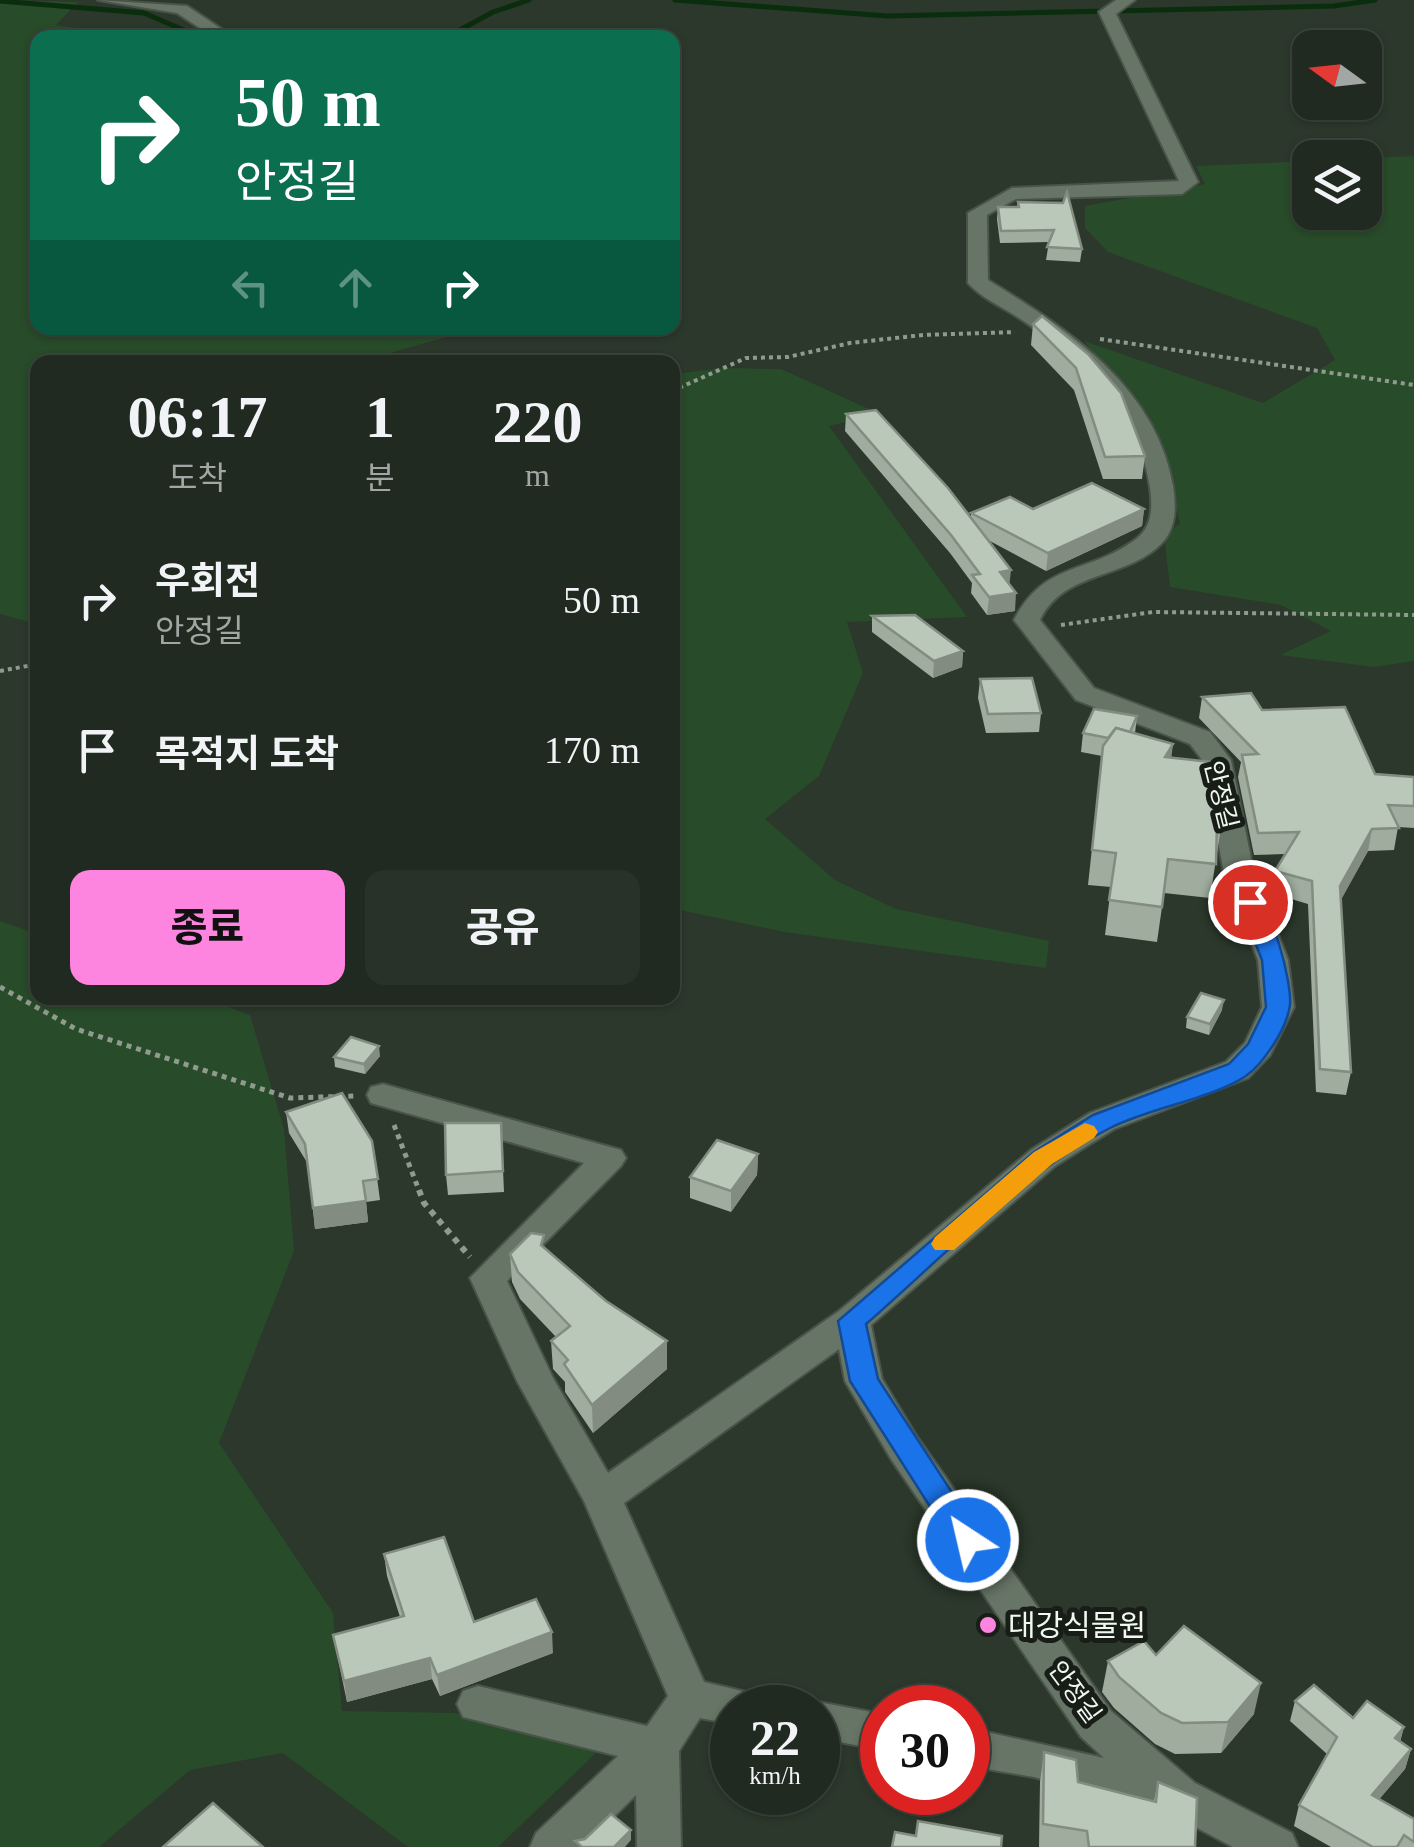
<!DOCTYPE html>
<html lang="ko">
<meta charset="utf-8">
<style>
:root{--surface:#202a20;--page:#283229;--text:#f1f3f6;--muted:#a2a7a5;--line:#3d463e;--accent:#fe85df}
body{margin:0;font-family:"Times New Roman","Noto Sans KR",serif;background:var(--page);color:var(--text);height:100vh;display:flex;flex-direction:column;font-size:38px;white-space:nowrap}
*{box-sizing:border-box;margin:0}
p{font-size:32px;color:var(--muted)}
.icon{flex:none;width:55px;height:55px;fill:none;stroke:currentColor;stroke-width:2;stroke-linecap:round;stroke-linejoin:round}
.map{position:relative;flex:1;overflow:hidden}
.drawer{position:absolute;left:30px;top:355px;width:650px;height:650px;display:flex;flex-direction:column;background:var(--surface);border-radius:20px;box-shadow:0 2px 8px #0004,0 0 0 2px var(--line)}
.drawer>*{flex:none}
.top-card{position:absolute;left:30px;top:30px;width:650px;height:305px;border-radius:20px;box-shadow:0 2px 8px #0004,0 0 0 2px var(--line);background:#0b6e4f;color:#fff;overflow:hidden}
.needle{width:65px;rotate:285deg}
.buttons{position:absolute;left:1292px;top:30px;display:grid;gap:20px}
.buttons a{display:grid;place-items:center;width:90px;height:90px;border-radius:20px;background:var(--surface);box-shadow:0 2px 8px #0004,0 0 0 2px var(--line);font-size:50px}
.speed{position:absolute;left:710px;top:1685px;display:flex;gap:20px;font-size:50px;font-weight:700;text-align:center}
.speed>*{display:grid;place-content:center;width:130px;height:130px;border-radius:50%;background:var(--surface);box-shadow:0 2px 8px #0004,0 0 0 2px var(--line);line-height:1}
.speed small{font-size:25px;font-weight:400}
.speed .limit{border:15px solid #d22;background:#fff;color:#111}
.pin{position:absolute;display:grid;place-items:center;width:85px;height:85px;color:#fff;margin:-42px;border:5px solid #fff;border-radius:50%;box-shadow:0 2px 10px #0007}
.me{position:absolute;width:110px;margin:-55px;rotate:325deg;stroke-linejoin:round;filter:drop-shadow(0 0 8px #0008)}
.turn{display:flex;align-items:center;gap:35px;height:210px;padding:0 40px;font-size:45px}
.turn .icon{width:130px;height:130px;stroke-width:2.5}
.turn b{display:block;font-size:70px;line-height:85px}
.lanes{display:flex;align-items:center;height:95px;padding:0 40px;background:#0003;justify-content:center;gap:50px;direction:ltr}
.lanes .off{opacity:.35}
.eta{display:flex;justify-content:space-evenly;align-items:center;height:170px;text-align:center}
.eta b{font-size:60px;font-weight:800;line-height:70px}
.cta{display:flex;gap:20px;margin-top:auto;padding:20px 40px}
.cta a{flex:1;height:115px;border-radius:20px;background:var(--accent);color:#111;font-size:40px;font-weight:800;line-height:115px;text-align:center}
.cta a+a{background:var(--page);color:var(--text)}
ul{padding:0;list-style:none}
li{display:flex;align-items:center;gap:30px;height:150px;padding:0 40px}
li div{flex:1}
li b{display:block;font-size:38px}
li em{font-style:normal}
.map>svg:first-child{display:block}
.green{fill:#284b29}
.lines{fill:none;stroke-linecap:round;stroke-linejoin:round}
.stream{stroke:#092d0d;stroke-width:5}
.minor-casing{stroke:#495349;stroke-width:4}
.path-far2{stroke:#909a8f;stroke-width:4;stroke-dasharray:4 4;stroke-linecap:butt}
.path-far1{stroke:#909a8f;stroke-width:5;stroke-dasharray:5 5;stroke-linecap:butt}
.path{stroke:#909a8f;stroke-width:6;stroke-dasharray:6 6;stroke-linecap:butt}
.minor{fill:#677566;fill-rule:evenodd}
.wall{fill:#9fac9e}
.shaded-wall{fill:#828c81}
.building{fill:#b9c8b8;stroke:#828c81;stroke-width:2.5}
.route{fill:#1a73e8;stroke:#114b97;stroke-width:2.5}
.slow{fill:#f59e0b}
.poi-dot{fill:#fe85df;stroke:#181d18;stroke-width:4}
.labels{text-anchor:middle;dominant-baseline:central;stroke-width:10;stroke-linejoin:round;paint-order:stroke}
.street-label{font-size:25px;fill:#f0f8ef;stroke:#181d18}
.near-poi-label{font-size:30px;fill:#f0f8ef;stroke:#181d18;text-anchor:start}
</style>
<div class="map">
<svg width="1414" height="1847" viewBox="0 0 1414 1847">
<rect width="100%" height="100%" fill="#2b382b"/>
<!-- green -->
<g class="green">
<path d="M0 0 78 2 56 25 143 37 38 38V328H562L450 336 358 362H38L37 624 0 614Z"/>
<path d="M1414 156V661L1374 667 1280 655 1331 631 1281 605 1170 587 1164 535 1180 523 1158 437 1084 341 1263 403 1335 360 1317 328 1108 252 1085 228V206L1205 184 1196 166 1310 161V212H1365V158Z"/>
<path d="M724 368 781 369 880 414 829 426 967 617 847 622 863 673 819 776 765 819 835 880 896 909 1049 941 1046 968 784 932 680 910 673 917V374Z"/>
<path d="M0 921 37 934 38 998H205L250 1015 284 1129 294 1251 219 1443 333 1613 342 1711 460 1713 597 1752 498 1847H408L283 1753 190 1770 99 1847H0Z"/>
</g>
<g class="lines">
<!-- stream -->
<g class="stream">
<path d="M675 0 887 16 1334 6 1375 0"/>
<path d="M0 1 144 13 202 38"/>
<path d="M445 38 493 12 529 0"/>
</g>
<defs>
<g id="minor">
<path d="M98 0 187 6 235 38H215L177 13Z"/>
<path d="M1116 0H1135L1116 14 1198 182 1182 194 1016 199 987 215 988 280C1068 329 1156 387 1173 486 1176 506 1177 528 1161 544 1125 580 1064 570 1040 620L1094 688 1210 732 1231 760 1254 873 1288 960 1294 1007 1270 1055 1248 1078 1114 1129 1055 1166 871 1325 882 1379 917 1437 1111 1711 1195 1783 1292 1833 1298 1847H1233L1171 1814 1034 1777 968 1766V1728L1104 1758 1081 1737 891 1459 845 1381 839 1349 624 1503 704 1682 759 1695 765 1708H732V1724L700 1718 679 1751 681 1847H637L636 1795 583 1847H530L536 1833 618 1756 463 1717 457 1704 463 1691 478 1686 647 1726 668 1696 584 1501 517 1381 470 1278 584 1163 371 1103 367 1095 371 1087 383 1084 621 1150 626 1158 621 1166 507 1281 553 1378 608 1473 839 1311 1031 1150 1090 1113 1226 1062 1245 1043 1262 1007 1258 960 1224 873 1203 761 1190 744 1076 700 1014 620C1044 562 1086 574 1132 542 1152 529 1153 511 1150 488 1140 414 1085 362 1025 322 1007 309 982 299 968 283V213L1012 188 1179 181 1099 12Z"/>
<path d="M818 1702 882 1714V1750L818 1738V1708H803Z"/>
</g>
</defs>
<!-- minor casing -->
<use href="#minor" class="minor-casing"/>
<!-- path-far2 -->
<g class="path-far2">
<path d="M1100 339 1414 385"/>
<path d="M672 391 746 358 788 357 850 343 923 335 1015 332"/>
<path d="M1061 625 1153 612 1414 615"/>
<path d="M0 671 38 664"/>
</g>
<!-- path-far1 -->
<g class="path-far1">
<path d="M0 987 76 1029 290 1098 354 1096"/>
<path d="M394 1125 420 1193"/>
</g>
<!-- path -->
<path class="path" d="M419 1190 424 1203 470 1257"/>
<!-- minor -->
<use href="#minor" class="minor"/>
</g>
<!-- wall -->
<g class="wall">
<path d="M1018 202 1082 249 1080 262 1046 260 1049 242 1000 243 997 219 998 207H1017Z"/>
<path d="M1042 316 1145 456 1142 479H1103L1074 390 1031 345 1033 324Z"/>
<path d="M846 414 971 518V513L1033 509H1144L1142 526 1046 571 988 540 1015 611 987 615 971 593 972 583 950 553 845 431Z"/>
<path d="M872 616 963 651 962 667 933 678 872 632Z"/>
<path d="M980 679 1041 713 1039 732 986 733 978 698Z"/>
<path d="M1202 697 1262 710 1375 774 1414 777V828L1398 827 1394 850 1368 851 1341 899 1351 1072 1346 1095 1316 1092 1308 904 1271 893 1275 871 1285 854 1254 855 1238 777 1241 762 1199 718Z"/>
<path d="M1137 716 1135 733 1171 758 1222 821 1210 898 1164 893 1157 942 1105 935 1111 887 1088 885 1102 756 1081 752 1083 733Z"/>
<path d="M1222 1010 1209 1035 1186 1028 1187 1017Z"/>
<path d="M380 1056 365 1074 335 1067 334 1057Z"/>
<path d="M286 1112 372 1141 380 1200 366 1202 368 1222 315 1229 308 1164 289 1133Z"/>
<path d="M501 1123 504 1192 448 1195 446 1175Z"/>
<path d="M758 1154 757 1175 731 1212 690 1198V1177Z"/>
<path d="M545 1249 667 1369 593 1433 565 1392V1382L553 1369 551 1341 556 1337 520 1299 512 1282 510 1254Z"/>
<path d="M384 1554 474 1622 553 1653 440 1696 432 1679 347 1702 333 1635 400 1617 387 1576Z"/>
<path d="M1156 1655 1254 1714 1221 1753 1175 1754 1155 1744 1114 1708 1102 1692 1108 1661Z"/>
<path d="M1295 1701 1353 1718 1404 1727 1400 1742 1411 1749 1405 1769 1379 1799 1414 1819V1847H1331L1294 1826 1299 1805 1327 1754 1290 1721Z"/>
<path d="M1044 1752 1078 1782 1154 1801 1158 1782 1195 1847H1039L1040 1782Z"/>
</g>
<!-- shaded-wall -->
<g class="shaded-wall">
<path d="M1144 509 1142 526 1046 571 1048 553Z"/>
<path d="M1011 570 1009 588 1000 572Z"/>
<path d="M1016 593 1015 611 987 615 989 597Z"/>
<path d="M963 651 962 667 933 678 934 661Z"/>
<path d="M1173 744 1169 778 1165 757Z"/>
<path d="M1372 829 1368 851 1336 909 1340 886Z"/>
<path d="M1224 1000 1222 1010 1209 1035 1210 1024Z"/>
<path d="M379 1046 380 1056 365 1074 364 1064Z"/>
<path d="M758 1154 757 1175 731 1212V1191Z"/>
<path d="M366 1201 368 1222 315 1229 313 1208Z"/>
<path d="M667 1341V1369L593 1433 592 1405Z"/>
<path d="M552 1632 553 1653 440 1696 437 1675Z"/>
<path d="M430 1658 432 1679 347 1702 344 1681Z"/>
<path d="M1261 1683 1254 1714 1221 1753 1228 1722Z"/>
<path d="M1404 1727 1398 1747 1395 1738Z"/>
<path d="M1411 1749 1405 1769 1366 1815 1372 1795Z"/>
<path d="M631 1830V1840L625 1847H614Z"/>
</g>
<!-- building -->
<g class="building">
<path d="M1067 192 1082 249 1047 247 1054 230 1001 231 998 207H1019L1018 202 1063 203Z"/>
<path d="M1042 316 1088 354 1121 393 1145 456 1105 457 1076 368 1033 324Z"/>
<path d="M876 410 948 488 1011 570 1000 572 1016 593 989 597 972 575 980 574 951 535 846 414Z"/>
<path d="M1092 483 1144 509 1048 553 971 513 1010 497 1033 509Z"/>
<path d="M915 615 963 651 934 661 872 616Z"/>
<path d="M1032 678 1041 713 988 714 980 679Z"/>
<path d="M1251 693 1262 710 1345 707 1375 774 1414 777V806L1388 805 1399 828 1372 829 1340 886 1351 1072 1320 1069 1312 881 1275 871 1299 832 1258 833 1242 755 1258 754 1202 697Z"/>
<path d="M1094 709 1137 716 1130 732 1116 728 1108 738 1083 733Z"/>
<path d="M1116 728 1173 744 1165 757 1211 762 1222 821 1217 822 1216 864 1168 859 1162 907 1109 900 1116 853 1092 850 1103 746Z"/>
<path d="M1201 993 1224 1000 1210 1024 1187 1017Z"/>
<path d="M351 1037 379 1046 364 1064 334 1057Z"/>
<path d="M342 1093 372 1141 378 1179 363 1181 366 1201 313 1208 305 1144 286 1112Z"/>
<path d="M445 1123H501L503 1171 446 1175Z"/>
<path d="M717 1140 758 1154 731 1191 690 1177Z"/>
<path d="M531 1233 544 1235 541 1245 606 1301 667 1341 592 1405 564 1364 568 1360 551 1341 570 1326 518 1272 510 1254Z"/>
<path d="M444 1537 474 1622 536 1599 552 1632 437 1675 430 1658 344 1681 333 1635 404 1616 384 1554Z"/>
<path d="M1184 1626 1261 1683 1228 1722 1182 1723 1161 1713 1119 1677 1108 1661 1144 1641 1156 1655Z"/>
<path d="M1314 1685 1353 1718 1367 1701 1404 1727 1395 1738 1411 1749 1372 1795 1414 1819V1842L1404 1835 1397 1847H1373L1299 1805 1337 1737 1295 1701Z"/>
<path d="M1044 1752 1076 1760 1078 1782 1156 1802 1158 1782 1197 1798 1195 1847H1089L1087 1831 1043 1824Z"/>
<path d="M213 1803 263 1847H163Z"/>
<path d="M611 1814 631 1830 614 1847H582L575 1841 585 1839Z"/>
<path d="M918 1821 1002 1836 1001 1847H892L895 1832 916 1836Z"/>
</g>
<!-- route -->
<path class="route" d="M1250 895C1272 901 1292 983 1290 1005 1287 1028 1264 1063 1246 1076 1211 1099 1149 1108 1110 1128 1022 1173 941 1259 866 1324L878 1379 983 1540 978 1549 968 1552 957 1549 850 1381 838 1321 1034 1152 1093 1115 1229 1064 1248 1044 1266 1007 1262 960 1239 902Z"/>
<!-- slow -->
<path class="slow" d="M1085 1123 1094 1126 1098 1132 1094 1138 1052 1164 954 1250H935L931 1244 935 1237 1034 1152Z"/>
<!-- markers -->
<circle class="poi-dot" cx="988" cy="1625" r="10"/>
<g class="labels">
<!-- street labels -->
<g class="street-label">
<text transform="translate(1221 795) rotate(76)">안정길</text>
<text transform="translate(1075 1692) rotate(54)">안정길</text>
</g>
<!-- near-poi labels -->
<g class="near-poi-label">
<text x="1008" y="1625">대강식물원</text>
</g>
</g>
</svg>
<div class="buttons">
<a><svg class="needle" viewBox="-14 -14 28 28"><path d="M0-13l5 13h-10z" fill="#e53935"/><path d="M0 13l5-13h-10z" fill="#a2a7a5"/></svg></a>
<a><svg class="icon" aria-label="layers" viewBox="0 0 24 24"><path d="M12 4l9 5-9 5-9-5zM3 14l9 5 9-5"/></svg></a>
</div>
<div class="speed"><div>22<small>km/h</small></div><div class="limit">30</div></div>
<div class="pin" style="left:1250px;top:902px;background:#d93025"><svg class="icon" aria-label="arrive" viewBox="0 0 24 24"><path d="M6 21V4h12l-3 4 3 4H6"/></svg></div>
<svg class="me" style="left:968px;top:1540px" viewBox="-20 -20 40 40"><circle r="17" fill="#1a73e8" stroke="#fff" stroke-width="3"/><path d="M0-11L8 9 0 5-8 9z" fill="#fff"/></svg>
<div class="top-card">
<div class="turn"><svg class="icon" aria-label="right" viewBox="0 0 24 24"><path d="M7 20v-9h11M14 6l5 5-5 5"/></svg><div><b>50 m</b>안정길</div></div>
<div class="lanes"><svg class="icon off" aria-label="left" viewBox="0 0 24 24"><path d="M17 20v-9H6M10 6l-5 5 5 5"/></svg><svg class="icon off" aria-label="ahead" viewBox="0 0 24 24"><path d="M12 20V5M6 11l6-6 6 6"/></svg><svg class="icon" aria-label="right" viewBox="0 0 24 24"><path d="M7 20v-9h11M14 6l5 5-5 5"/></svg></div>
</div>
<section class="drawer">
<div class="eta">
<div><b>06:17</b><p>도착</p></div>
<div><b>1</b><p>분</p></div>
<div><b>220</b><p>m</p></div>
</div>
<ul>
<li><svg class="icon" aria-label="right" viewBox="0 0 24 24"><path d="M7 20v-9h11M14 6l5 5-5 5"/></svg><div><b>우회전</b><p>안정길</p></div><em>50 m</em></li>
<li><svg class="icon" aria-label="arrive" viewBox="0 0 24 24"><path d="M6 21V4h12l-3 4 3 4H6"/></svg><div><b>목적지 도착</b></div><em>170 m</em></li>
</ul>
<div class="cta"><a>종료</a><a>공유</a></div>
</section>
</div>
